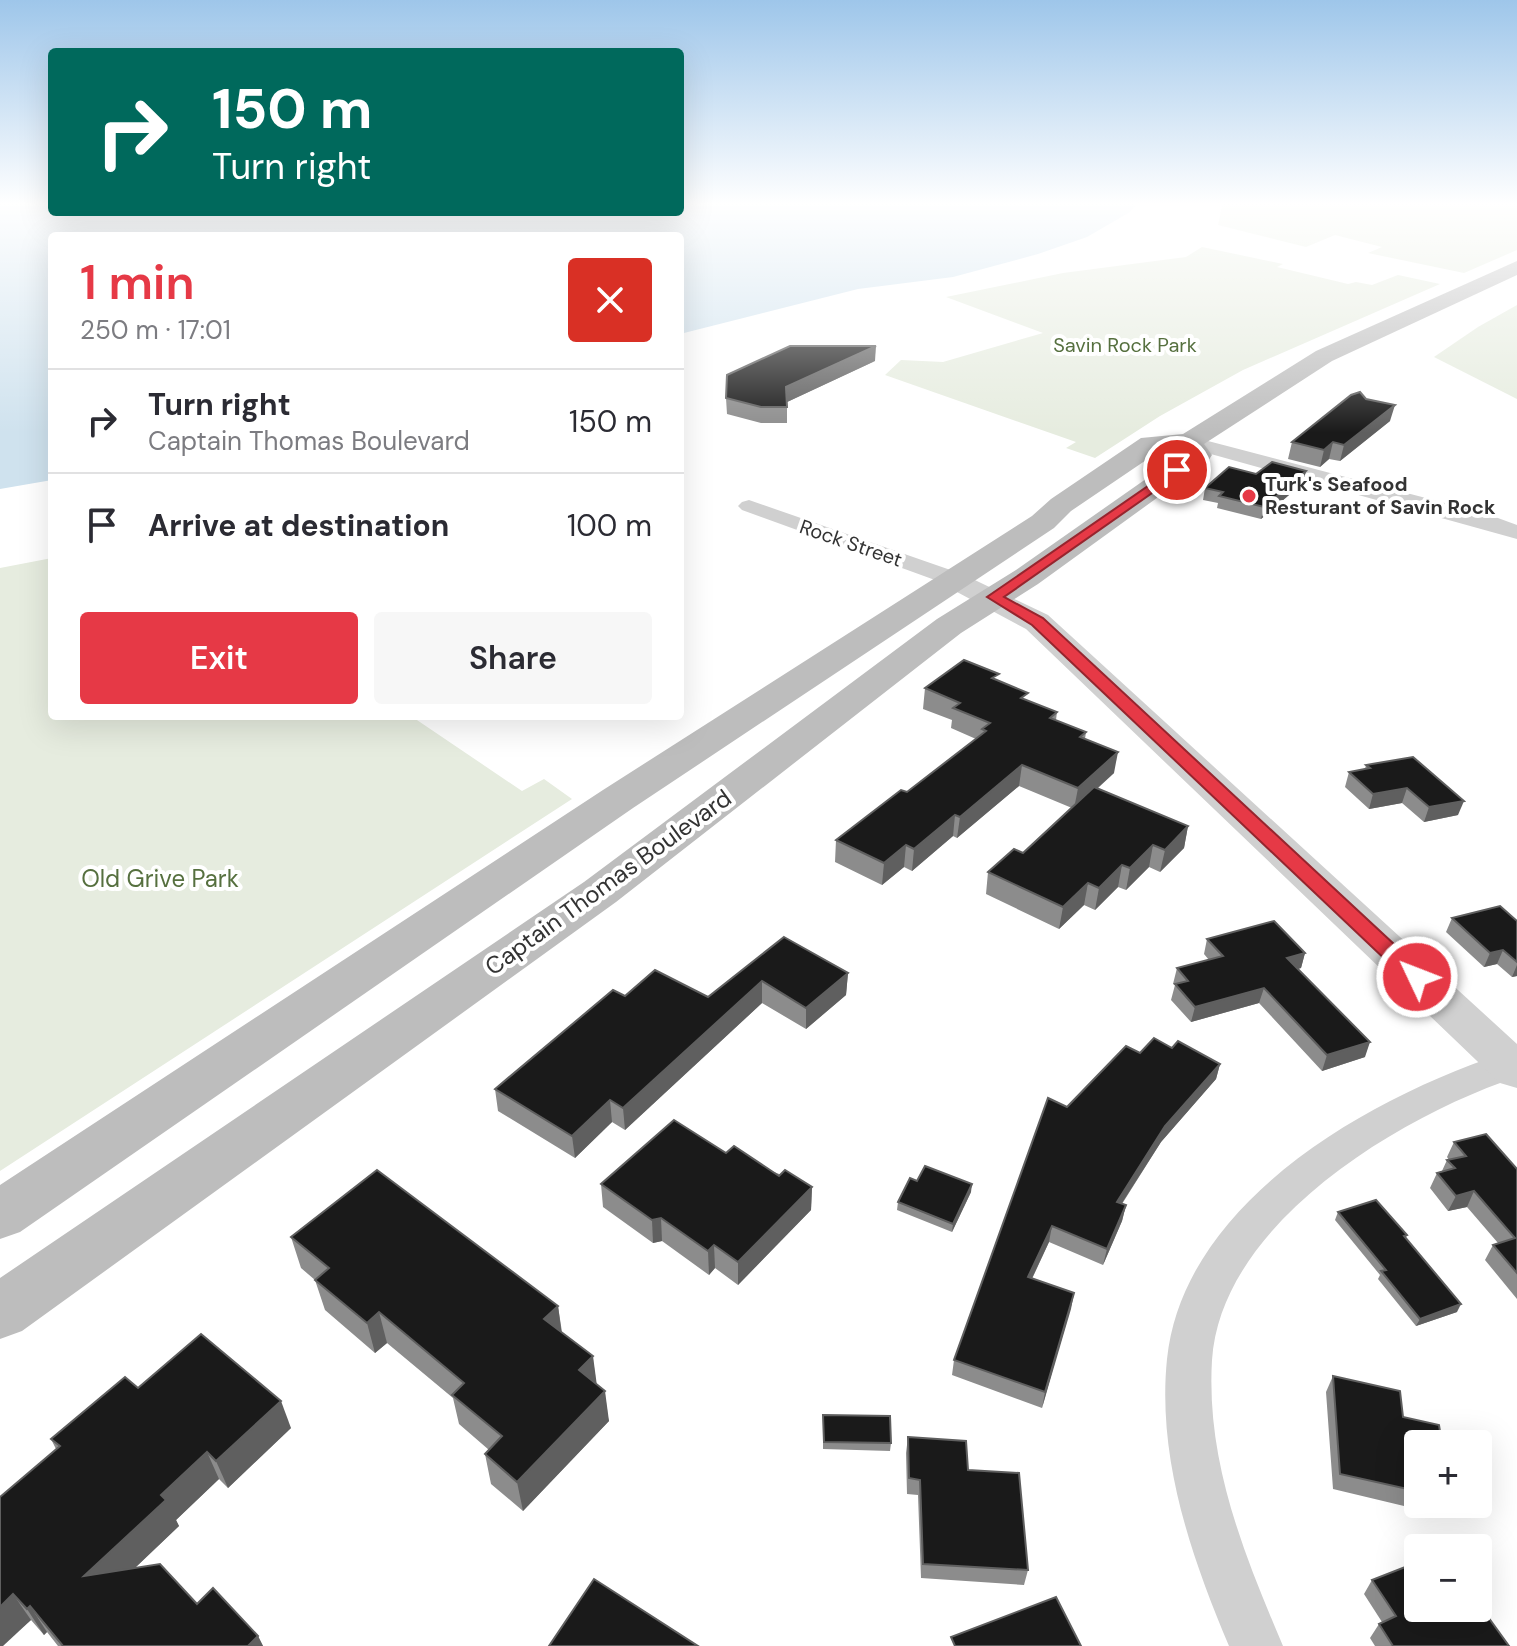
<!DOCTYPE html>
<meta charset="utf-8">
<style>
:root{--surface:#fff;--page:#f7f7f7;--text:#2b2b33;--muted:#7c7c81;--line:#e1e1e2;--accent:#e63946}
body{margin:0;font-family:"DM Sans",sans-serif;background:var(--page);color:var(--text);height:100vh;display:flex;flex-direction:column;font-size:30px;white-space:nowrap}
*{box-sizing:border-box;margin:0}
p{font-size:26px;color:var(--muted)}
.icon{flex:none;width:44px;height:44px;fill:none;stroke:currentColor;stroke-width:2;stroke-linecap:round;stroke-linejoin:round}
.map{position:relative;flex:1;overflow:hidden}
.panel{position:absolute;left:48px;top:232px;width:636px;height:488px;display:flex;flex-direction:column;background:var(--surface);border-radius:8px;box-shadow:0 8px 32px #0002}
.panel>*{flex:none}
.banner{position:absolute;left:48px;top:48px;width:636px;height:168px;border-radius:8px;box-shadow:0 8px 32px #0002;background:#00695c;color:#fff;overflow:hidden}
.controls{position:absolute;left:1404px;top:1430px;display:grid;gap:16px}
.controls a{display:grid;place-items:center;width:88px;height:88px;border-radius:8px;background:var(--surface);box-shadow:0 8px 32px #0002;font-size:40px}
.pin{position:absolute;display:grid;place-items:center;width:68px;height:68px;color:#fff;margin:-34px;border:4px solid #fff;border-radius:50%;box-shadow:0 2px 8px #0007}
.me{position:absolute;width:88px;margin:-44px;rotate:313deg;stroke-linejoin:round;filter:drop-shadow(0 0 6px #0008)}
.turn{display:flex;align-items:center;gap:28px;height:168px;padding:0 32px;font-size:36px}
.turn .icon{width:104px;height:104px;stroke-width:2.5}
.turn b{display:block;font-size:56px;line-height:68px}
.round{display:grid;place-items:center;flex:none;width:84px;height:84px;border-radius:8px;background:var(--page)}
.summary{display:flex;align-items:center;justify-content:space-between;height:136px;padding:0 32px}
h1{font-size:48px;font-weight:600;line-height:60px;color:var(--accent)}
.action{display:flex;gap:16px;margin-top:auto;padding:16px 32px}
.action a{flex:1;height:92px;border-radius:8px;background:var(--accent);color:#fff;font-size:32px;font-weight:600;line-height:92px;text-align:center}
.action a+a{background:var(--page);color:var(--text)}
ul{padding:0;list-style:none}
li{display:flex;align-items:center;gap:24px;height:104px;padding:0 32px;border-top:2px solid var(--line)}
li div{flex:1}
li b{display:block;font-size:30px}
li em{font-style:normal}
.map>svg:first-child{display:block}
.green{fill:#e6ecdf}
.water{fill:#cfe2ee}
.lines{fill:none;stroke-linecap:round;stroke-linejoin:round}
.minor{fill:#d0d0d0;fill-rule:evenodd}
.tertiary{fill:#d0d0d0;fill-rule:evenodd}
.secondary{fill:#bdbdbd;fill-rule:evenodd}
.wall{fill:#8c8c8c}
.shaded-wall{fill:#5f5f5f}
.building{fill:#1a1a1a;stroke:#5f5f5f;stroke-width:2}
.route{fill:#e63946;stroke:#96252e;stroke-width:2}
.poi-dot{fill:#e63946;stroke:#fff;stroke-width:3}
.labels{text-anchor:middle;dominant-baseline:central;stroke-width:8;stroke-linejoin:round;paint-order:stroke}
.far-park-label{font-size:20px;fill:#56703f;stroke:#fff}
.far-poi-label{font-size:20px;font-weight:bold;fill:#333;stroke:#fff;text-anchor:start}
.far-street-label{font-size:20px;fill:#333;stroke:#fff}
.park-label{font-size:24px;fill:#56703f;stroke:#fff}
.street-label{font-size:24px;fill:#333;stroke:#fff}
</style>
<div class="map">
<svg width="1517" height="1646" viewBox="0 0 1517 1646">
<rect width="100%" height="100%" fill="#fff"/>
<!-- green -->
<g class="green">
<path d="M1223 202H1517V250L1464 273 1368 253 1382 247 1335 235 1306 247 1218 225Z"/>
<path d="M1202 247 1283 264 1277 267 1348 284 1356 282 1372 285 1398 275 1440 284 1243 370 1160 416 1095 458 1066 448 1076 442 885 375 901 360 943 362 1043 333 946 297 1063 273 1186 257Z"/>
<path d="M1517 305V399L1434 357 1478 327Z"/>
<path d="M52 558V716H411L522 791 544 779 572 799 0 1171V568Z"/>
</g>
<!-- water -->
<path class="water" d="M0 202H52V212H680V202H1138L1130 212 1087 237 1038 254 953 277 858 289 680 334V236H52V480L0 489Z"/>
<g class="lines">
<!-- minor -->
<g class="minor">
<path d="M1189 436 1487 514 1517 525V539L1182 446 1179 442 1182 438Z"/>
<path d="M749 500 962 574 966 579 962 584H946L742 510 738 506 742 502Z"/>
<path d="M1517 1049V1077C1400 1116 1221 1223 1212 1360 1206 1462 1244 1554 1283 1646H1229C1191 1556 1157 1458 1167 1359 1184 1197 1379 1092 1517 1049Z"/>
</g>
<!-- tertiary -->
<path class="tertiary" d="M954 570 1048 615 1517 1044V1088L1500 1083 1026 629 944 585 939 579 944 573Z"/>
<!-- secondary -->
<path class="secondary" d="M1517 261V275L1332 361 1204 444 1212 455 1208 461 1038 584 961 633 616 902 22 1331 0 1339V1278L584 882 937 619 1016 570 1183 453 1158 452 1071 511 1054 528 633 808 20 1232 0 1239V1185L603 790 1032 516 1051 499 1141 438 1183 434 1316 351Z"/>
</g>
<!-- wall -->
<g class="wall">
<path d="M875 361 787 402V423H761L727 414 726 398Z"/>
<path d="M1366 399 1390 421 1340 461 1329 459 1320 467 1288 459 1292 442Z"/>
<path d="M1306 471 1303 483 1261 519 1217 508 1218 503 1203 500 1205 488 1256 474Z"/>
<path d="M998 681 1027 701 1057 712 1056 720 1086 732 1085 739 1114 773 1097 789 1188 826 1184 848 1160 872 1149 867 1126 890 1118 887 1095 910 1084 905 1059 929 986 894 988 872 1023 853 1072 808 1019 786 957 838 953 836 912 871 904 867 882 885 835 862 836 840 907 792 976 739 951 728 952 720 923 709 925 688Z"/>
<path d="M1366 765 1458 815 1424 822 1402 803 1369 809 1345 787 1349 772 1365 769Z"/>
<path d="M1452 918 1517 921V976L1512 977 1497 964 1484 967 1446 932Z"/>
<path d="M784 937 848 973 846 995 806 1029 762 1003 625 1130 612 1122 575 1158 498 1111 495 1089 625 996 708 997Z"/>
<path d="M1207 939 1305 953 1301 968 1298 969 1365 1057 1322 1071 1259 1003 1191 1022 1171 1000 1175 985 1173 984 1177 968 1209 960 1204 954Z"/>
<path d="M1172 1048 1220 1064 1216 1079 1161 1142 1122 1204 1126 1205 1122 1221 1103 1265 1049 1242 1032 1279 1074 1293 1042 1408 952 1375 954 1360 1067 1107 1140 1053Z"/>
<path d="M1454 1142 1517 1169V1299L1485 1260 1493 1245 1498 1243 1467 1207 1448 1211 1430 1188 1437 1173 1442 1171 1447 1160H1449L1447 1157Z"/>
<path d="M726 1153 812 1187 811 1210 738 1285 715 1268 709 1275 662 1241 653 1243 603 1207 601 1184Z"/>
<path d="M971 1192 952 1232 897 1210 898 1202Z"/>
<path d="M1338 1212 1407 1235 1406 1238 1457 1312 1416 1326 1378 1279 1380 1275 1335 1220Z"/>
<path d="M291 1237 558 1306 562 1332 596 1384 609 1421 523 1511 491 1484 485 1454 489 1450 459 1424 453 1398 387 1343 375 1353 325 1310 315 1280 301 1268Z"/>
<path d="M1333 1376 1403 1417 1418 1444V1482L1410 1481 1412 1490 1404 1506 1333 1489 1326 1392Z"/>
<path d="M138 1388 291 1428 228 1488 219 1479 176 1520 179 1526 135 1568 197 1604 258 1636 263 1646H58L47 1632 44 1635 31 1620 0 1646 56 1449 51 1439Z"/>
<path d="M823 1423 891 1443 890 1451 823 1449Z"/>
<path d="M908 1437 968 1470 1028 1570 1024 1585 921 1578 918 1495 907 1494 906 1453Z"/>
<path d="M1372 1580 1509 1646H1375L1370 1638 1379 1624 1382 1622 1364 1594Z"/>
</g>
<!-- shaded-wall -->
<g class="shaded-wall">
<path d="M876 346 875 361 785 403 786 387Z"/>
<path d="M1395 405 1390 421 1340 461 1344 445Z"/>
<path d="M1333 442 1329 459 1320 467 1324 450Z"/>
<path d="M1306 471 1303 483 1261 519 1264 507Z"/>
<path d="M1118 752 1114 773 1074 809 1078 788Z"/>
<path d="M1022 765 1019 786 957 838 960 817Z"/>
<path d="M1407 788 1402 803 1369 809 1373 794Z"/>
<path d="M1464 801 1458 815 1424 822 1429 807Z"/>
<path d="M955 815 953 836 912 871 914 849Z"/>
<path d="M1188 826 1184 848 1160 872 1165 850Z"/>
<path d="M906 845 904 867 882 885 884 863Z"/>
<path d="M1153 845 1149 867 1126 890 1130 868Z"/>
<path d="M1122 865 1118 887 1095 910 1099 888Z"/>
<path d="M1088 883 1084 905 1059 929 1063 907Z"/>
<path d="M1503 950 1497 964 1484 967 1490 953Z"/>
<path d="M1305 953 1301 968 1282 973 1287 958Z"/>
<path d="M1517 965V976L1512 977Z"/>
<path d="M848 973 846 995 806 1029V1008Z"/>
<path d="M762 981V1003L625 1130 623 1108Z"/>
<path d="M1264 988 1259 1003 1191 1022 1195 1007Z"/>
<path d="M1370 1042 1365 1057 1322 1071 1327 1055Z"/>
<path d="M1220 1064 1216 1079 1161 1142 1113 1217 1117 1202 1165 1126Z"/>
<path d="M610 1100 612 1122 575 1158 572 1136Z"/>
<path d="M972 1184 971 1192 952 1232 953 1224Z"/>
<path d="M812 1187 811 1210 738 1285V1262Z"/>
<path d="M1474 1191 1467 1207 1448 1211 1456 1196Z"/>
<path d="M1126 1205 1122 1221 1103 1265 1107 1249Z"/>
<path d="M661 1218 662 1241 653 1243 652 1220Z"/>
<path d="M1052 1226 1049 1242 1025 1293 1028 1277Z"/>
<path d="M714 1245 715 1268 709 1275 708 1251Z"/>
<path d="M1074 1293 1071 1309 1042 1408 1045 1392Z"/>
<path d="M1461 1304 1457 1312 1416 1326 1420 1319Z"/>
<path d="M558 1306 562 1336 544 1319Z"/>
<path d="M379 1312 387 1343 375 1353 367 1323Z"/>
<path d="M593 1356 597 1386 579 1370Z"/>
<path d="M605 1391 609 1421 523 1511 517 1482Z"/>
<path d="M281 1401 291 1428 228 1488 216 1461Z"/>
<path d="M207 1452 219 1479 176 1520 179 1526 99 1602 84 1576 161 1495Z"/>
<path d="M13 1594 31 1620 3 1646H0V1607Z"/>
<path d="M30 1606 47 1632 44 1635 27 1609Z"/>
<path d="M258 1636 263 1646H248Z"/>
</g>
<!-- building -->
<g class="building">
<path d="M790 346H876L786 387 787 407H761L726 398 727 375Z"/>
<path d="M1360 392 1366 399 1395 405 1344 445 1333 442 1324 450 1292 442 1351 395Z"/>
<path d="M1272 462 1306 471 1264 507 1219 496 1223 492 1205 488 1229 467 1256 474Z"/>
<path d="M964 660 999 674 992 678 1028 693 1021 698 1057 712 1050 718 1086 732 1080 737 1118 752 1078 788 1022 765 960 817 955 815 914 849 906 845 884 863 836 840 901 790 907 792 986 731 982 729 990 723 953 708 960 703 925 688Z"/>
<path d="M1413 757 1464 801 1429 807 1407 788 1373 794 1349 772 1370 768 1366 765Z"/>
<path d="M1094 787 1188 826 1165 850 1153 845 1130 868 1122 865 1099 888 1088 883 1063 907 988 872 1014 849 1023 853Z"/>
<path d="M1500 906 1517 921V962L1503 950 1490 953 1452 918Z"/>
<path d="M1274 921 1305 953 1287 958 1370 1042 1327 1055 1264 988 1195 1007 1175 984 1188 981 1177 968 1223 956 1207 939Z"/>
<path d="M784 937 848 973 806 1008 762 981 623 1108 610 1100 572 1136 495 1089 613 990 625 996 655 970 708 997Z"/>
<path d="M1154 1038 1172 1048 1178 1041 1220 1064 1165 1126 1117 1202 1126 1205 1107 1249 1052 1226 1028 1277 1074 1293 1045 1392 954 1360 1048 1098 1067 1107 1126 1046 1140 1053Z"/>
<path d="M674 1120 726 1153 734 1146 779 1176 785 1170 812 1187 738 1262 714 1245 708 1251 661 1218 652 1220 601 1184Z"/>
<path d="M1486 1134 1517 1169V1273L1493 1245 1515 1238 1474 1191 1456 1196 1437 1173 1455 1168 1447 1160 1466 1156 1454 1142Z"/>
<path d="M925 1166 972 1184 953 1224 898 1202 910 1178 917 1181Z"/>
<path d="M377 1170 558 1306 544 1319 593 1356 579 1370 605 1391 517 1482 485 1454 502 1436 452 1395 464 1383 379 1312 367 1323 315 1280 329 1268 291 1237Z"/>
<path d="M1376 1200 1407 1235 1404 1236 1461 1304 1420 1319 1381 1271 1386 1270 1338 1212Z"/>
<path d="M201 1334 281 1401 216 1461 207 1452 161 1495 166 1500 84 1576 160 1564 197 1604 213 1588 258 1636 248 1646H63L30 1606 27 1609 13 1594 0 1607V1497L60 1446 51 1439 125 1377 138 1388Z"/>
<path d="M1333 1376 1400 1391 1403 1417 1439 1425 1442 1444H1418V1465L1408 1463 1412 1490 1340 1474Z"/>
<path d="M823 1415 890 1416 891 1443 824 1442Z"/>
<path d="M908 1437 966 1441 968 1470 1019 1473 1028 1570 923 1564 920 1480 909 1478Z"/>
<path d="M1418 1562V1608H1478V1603L1509 1646H1393L1379 1624 1396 1616 1372 1580Z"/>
<path d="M594 1579 698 1646H549Z"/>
<path d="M1056 1597 1081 1646H955L951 1637Z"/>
</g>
<!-- sky -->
<linearGradient id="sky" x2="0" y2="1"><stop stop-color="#9ec6ea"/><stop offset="0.47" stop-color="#fff"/><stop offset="1" stop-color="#fff" stop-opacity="0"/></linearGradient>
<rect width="1517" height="433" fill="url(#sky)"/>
<!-- route -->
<path class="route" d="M1177 466 1184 470 1182 472 1004 597 1043 618 1424 972 1427 977 1424 982H1409L1032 625 987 597Z"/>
<!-- markers -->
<circle class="poi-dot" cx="1249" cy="496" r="8"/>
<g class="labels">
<!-- far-park labels -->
<g class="far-park-label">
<text x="1125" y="345">Savin Rock Park</text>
</g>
<!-- far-poi labels -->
<g class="far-poi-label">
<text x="1265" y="484">Turk's Seafood<tspan x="1265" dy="23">Resturant of Savin Rock</tspan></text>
</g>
<!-- far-street labels -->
<g class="far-street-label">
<text transform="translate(851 543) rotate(19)">Rock Street</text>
</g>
<!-- park labels -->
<g class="park-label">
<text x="160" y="878">Old Grive Park</text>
</g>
<!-- street labels -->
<g class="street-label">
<text transform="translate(608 882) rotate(-36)">Captain Thomas Boulevard</text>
</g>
</g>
</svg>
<div class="controls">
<a>+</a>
<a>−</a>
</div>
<div class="pin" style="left:1177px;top:470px;background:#d93025"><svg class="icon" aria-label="arrive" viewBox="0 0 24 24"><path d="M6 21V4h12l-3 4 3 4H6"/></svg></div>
<svg class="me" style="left:1417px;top:977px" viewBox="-20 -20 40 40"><circle r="17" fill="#e63946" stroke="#fff" stroke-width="3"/><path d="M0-11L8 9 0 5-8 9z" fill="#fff"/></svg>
<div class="banner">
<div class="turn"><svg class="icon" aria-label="right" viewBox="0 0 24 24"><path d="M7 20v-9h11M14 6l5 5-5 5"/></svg><div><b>150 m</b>Turn right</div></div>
</div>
<section class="panel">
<div class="summary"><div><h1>1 min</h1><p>250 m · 17:01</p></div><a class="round" style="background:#d93025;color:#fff"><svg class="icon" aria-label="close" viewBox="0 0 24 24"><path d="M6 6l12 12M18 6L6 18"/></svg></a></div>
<ul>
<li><svg class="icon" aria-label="right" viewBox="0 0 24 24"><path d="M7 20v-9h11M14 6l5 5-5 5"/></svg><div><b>Turn right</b><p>Captain Thomas Boulevard</p></div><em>150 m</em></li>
<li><svg class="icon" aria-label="arrive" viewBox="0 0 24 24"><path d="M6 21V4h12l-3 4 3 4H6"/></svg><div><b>Arrive at destination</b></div><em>100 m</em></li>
</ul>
<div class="action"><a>Exit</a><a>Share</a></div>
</section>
</div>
